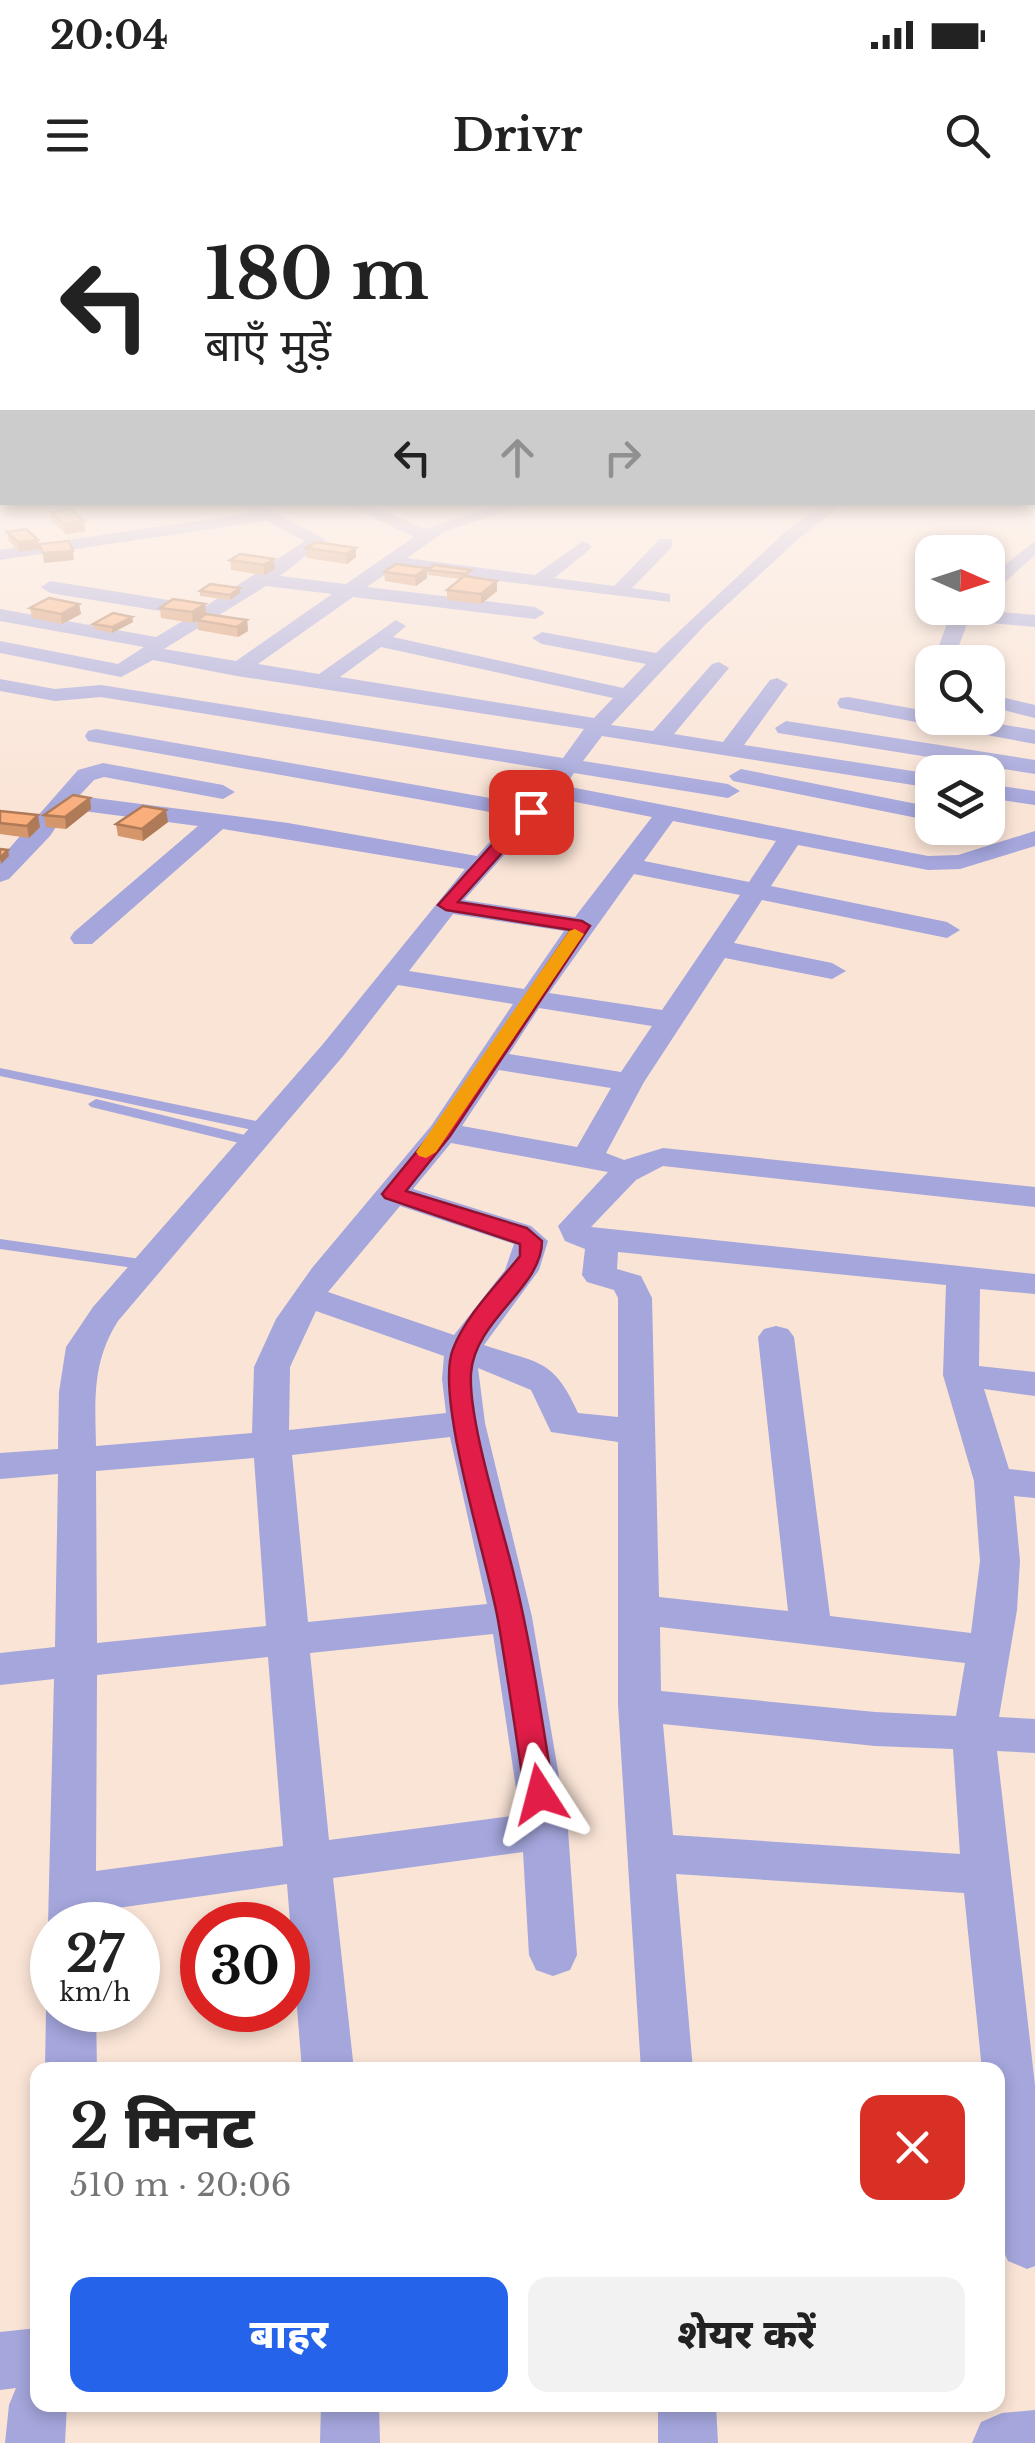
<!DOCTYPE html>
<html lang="hi">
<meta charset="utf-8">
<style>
:root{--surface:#fff;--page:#f2f2f2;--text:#222;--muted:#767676;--accent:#2563eb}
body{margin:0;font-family:"Libre Baskerville","Noto Sans Devanagari",serif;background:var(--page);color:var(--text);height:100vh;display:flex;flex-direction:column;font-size:38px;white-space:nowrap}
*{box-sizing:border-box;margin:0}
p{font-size:32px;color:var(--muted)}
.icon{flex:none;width:55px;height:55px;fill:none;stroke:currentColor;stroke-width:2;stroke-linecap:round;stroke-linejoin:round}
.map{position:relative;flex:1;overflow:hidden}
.side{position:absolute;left:30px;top:1862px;width:975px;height:350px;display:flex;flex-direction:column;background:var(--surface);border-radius:20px;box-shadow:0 5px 15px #0003}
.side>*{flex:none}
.top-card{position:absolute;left:0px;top:0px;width:1035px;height:305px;box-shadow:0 5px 15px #0003;background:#fff;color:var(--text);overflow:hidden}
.needle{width:65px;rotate:93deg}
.fabs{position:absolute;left:915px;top:335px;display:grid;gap:20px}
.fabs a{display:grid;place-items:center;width:90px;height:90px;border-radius:20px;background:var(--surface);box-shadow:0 5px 15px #0003;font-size:50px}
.speed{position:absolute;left:30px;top:1702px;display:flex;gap:20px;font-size:50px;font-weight:700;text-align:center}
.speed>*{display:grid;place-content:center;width:130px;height:130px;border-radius:50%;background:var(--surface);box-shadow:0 5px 15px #0003;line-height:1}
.speed small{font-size:25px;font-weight:400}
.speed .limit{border:15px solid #d22;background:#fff;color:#111}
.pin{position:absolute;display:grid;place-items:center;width:85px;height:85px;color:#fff;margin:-42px;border-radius:20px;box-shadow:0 5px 15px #0006}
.me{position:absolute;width:110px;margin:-55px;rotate:351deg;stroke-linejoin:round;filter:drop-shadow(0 0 8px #0008)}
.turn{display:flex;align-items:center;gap:35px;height:210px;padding:0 40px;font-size:45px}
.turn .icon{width:130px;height:130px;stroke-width:2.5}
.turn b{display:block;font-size:70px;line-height:85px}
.lanes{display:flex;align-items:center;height:95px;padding:0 40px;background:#0003;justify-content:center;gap:50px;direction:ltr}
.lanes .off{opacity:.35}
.round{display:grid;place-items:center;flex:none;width:105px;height:105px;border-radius:20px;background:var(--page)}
.summary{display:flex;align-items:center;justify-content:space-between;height:170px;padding:0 40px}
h1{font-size:60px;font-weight:800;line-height:75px}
.primary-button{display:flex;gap:20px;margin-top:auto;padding:20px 40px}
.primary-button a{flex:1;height:115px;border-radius:20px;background:var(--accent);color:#fff;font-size:40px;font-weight:800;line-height:115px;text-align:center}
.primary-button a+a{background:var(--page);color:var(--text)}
.status{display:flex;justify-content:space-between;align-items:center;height:70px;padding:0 50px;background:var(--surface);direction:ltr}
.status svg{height:28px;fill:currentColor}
header{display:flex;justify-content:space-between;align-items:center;height:130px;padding:0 40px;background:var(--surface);font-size:45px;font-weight:800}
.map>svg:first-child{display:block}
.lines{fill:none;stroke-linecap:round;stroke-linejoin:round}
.service{fill:#a4a6dc;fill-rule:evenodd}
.minor{fill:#a4a6dc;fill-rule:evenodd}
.wall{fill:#d6966b}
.shaded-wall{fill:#ae7a57}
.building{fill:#f9ae7c;stroke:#ae7a57;stroke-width:2.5}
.route{fill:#e11d48;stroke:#92132f;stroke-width:2.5}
.slow{fill:#f59e0b}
</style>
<div class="status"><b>20:04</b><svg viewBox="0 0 49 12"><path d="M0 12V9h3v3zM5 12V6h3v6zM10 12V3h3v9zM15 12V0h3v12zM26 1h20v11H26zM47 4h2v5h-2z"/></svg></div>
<header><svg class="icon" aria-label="menu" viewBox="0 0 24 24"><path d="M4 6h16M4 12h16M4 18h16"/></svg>Drivr<svg class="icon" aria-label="search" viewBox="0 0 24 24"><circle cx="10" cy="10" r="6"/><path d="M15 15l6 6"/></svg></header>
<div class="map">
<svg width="1035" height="2243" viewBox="0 0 1035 2243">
<rect width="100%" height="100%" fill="#fae4d6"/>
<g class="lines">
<!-- service -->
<g class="service">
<path d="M0 868 266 923 274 928 266 933 0 876Z"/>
<path d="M96 899 261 939 264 942 256 947 91 907 88 904Z"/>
<path d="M0 1039 148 1060 156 1065 148 1070 0 1049Z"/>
</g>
<!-- minor -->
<g class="minor">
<path d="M234 302H256L326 340 280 376 346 384 414 337 340 302H364L425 329 507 302H536L445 331 407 358 535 375 583 341 592 346 589 350 554 378 614 386 660 339H672V347L632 388 670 394V402L394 368 367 387 535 407 545 413 535 419 353 397 258 464 319 474 396 420 406 426 393 437 623 488 646 464 542 444 532 438 542 432 656 453 784 333 825 302H845L796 341 705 425 611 525 653 531 712 464 719 462 729 468 674 534 723 542 770 480 777 478 788 484 744 545 932 574V588L602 536 583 561 728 584 740 591 728 598 574 573 565 586 928 656 958 655 1035 631V646L960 669 928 670 798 645 771 686 947 722 960 730 947 738 762 700 734 743 832 763 846 771 832 779 725 758 644 882 606 953 624 960 663 948 1035 987V1007L663 966 636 980 591 1027 1035 1074V1094L980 1089 979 1166 1035 1172V1196L984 1189 1009 1269 1035 1272V1298L1014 1296 1020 1361 1017 1410 999 1517 1035 1519V1553L997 1551 1035 1885V2066L1027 2069 1008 2061 999 2042 998 1870H982L964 1693 676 1674 693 1870H641L618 1505V1242L551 1232 531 1190 478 1168 485 1223 532 1417 568 1630 577 1755 570 1770 553 1776 536 1770 529 1755 523 1652 333 1678 354 1870H302L287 1684 96 1711V1725H52V1734L48 1725 54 1479 0 1485V1453L55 1447 58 1274 0 1279V1253L58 1249 59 1192 66 1147 93 1107 323 844 465 669 223 629 92 744H74L70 738 74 732 198 626 68 609 50 636 9 679 0 682V659L78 570 103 563 223 585 235 592 223 599 104 577 94 580 79 596 288 623 477 656 513 616 88 541 85 536 88 531 96 529 525 604 553 570 101 497 55 501 0 491V479L55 489 101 485 563 558 584 529 237 476 153 460 121 477 0 453V441L118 464 144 447 0 421V409L156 437 191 416 50 393 41 387 50 381 206 406 305 341 267 321 0 360V350L251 313ZM266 386 332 394 236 461 164 449ZM381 447 613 498 594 518 340 477ZM555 598 652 617 575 717 464 700ZM673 621 776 641 749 682 644 661ZM634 674 740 695 662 810 549 793ZM453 714 564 731 524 789 409 771ZM398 785 513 804 431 926 312 1068 276 1119 254 1167 252 1233 96 1246C95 1199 92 1162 118 1121L343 856ZM539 808 652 826 621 872 509 854ZM499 870 611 888 577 947 462 926ZM451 943 608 972 558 1026 565 1041 585 1049 582 1075 587 1082 614 1090 618 1098V1217L578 1213C553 1157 538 1164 484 1145L539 1070 548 1041 531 1026 413 989ZM400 1006 514 1044 505 1070 454 1135 328 1092ZM618 1052 946 1085 943 1175 974 1281 980 1361 971 1433 830 1416 794 1137 788 1129 776 1126 764 1129 758 1137 788 1411 659 1397 652 1098 641 1076 617 1069ZM316 1111 444 1156 442 1179 446 1213 289 1230 290 1167ZM450 1237 487 1404 308 1422 292 1255ZM254 1258 266 1426 97 1443 96 1271ZM660 1427 965 1463 956 1516 875 1512 661 1491ZM493 1434 520 1615 329 1640 310 1453ZM268 1457 283 1646 96 1671 97 1475ZM663 1524 875 1546 953 1549 960 1654 673 1635Z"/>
<path d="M1035 341V355L995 391 988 393V378Z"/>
<path d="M958 408 1035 415V427L968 421 953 462H933L948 421Z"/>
<path d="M988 494 1035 505V518L988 506Z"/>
<path d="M848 497 932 512V518H964L1035 530V544L840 508 837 503 840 498Z"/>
<path d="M786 521 1035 560V574L778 533 775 528Z"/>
<path d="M741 569 932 607V621L733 581 729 576Z"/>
<path d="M988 584 1035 591V605L988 598Z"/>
<path d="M52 1796V1810H96L97 1870H45L46 1810Z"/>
<path d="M38 2128V2205H67L65 2243H5L9 2205 16 2188 0 2190V2132Z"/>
<path d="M321 2205H379L380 2243H320Z"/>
<path d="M658 2205H716L718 2243H658Z"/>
<path d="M1035 2210V2243H972L981 2222 1002 2213Z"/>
</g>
</g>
<!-- wall -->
<g class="wall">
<path d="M51 312 84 321 85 331 66 334 52 322Z"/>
<path d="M7 332 38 340 39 349 19 352 9 341Z"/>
<path d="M306 348H356V357L347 364 307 358Z"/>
<path d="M274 359 275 369 264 375 231 370 230 360Z"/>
<path d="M427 368V378L416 386 385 381 384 372Z"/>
<path d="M428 370 471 374 468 377 497 391 481 404 447 400V390L461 379 428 375Z"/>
<path d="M240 388V393L230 400 200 396V391Z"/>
<path d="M79 404 81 414 62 424 32 418 30 408Z"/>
<path d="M160 408 247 420 248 431 238 437 198 430 197 420 193 423 161 418Z"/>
<path d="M132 417 133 422 112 433 94 429 93 424Z"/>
<path d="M90 598 91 609 66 629 46 627 44 615Z"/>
<path d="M0 611 40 627 29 638 0 634Z"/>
<path d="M168 622 143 641 118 636 116 624Z"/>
</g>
<!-- shaded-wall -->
<g class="shaded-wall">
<path d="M84 321 85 331 66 334 64 324Z"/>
<path d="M38 340 39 349 19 352 18 342Z"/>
<path d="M356 348V357L347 364 346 354Z"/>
<path d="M73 351 74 360 44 363 43 353Z"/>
<path d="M274 359 275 369 264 375V365Z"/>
<path d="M427 368V378L416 386 415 376Z"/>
<path d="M497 381V391L481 404V394Z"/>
<path d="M240 388V393L230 400V395Z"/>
<path d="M79 404 81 414 62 424 61 414Z"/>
<path d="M205 404 206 414 193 423 192 412Z"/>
<path d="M132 417 133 422 112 433V427Z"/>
<path d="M247 420 248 431 238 437 237 427Z"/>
<path d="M90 598 91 609 66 629 65 617Z"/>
<path d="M166 610 168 622 143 641 142 629Z"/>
<path d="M38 615 40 627 29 638 27 626Z"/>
<path d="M8 650 9 656 1 664 0 658Z"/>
</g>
<!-- building -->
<g class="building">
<path d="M70 309 84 321 64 324 51 312Z"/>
<path d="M26 329 38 340 18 342 7 332Z"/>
<path d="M69 341 73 351 43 353 39 344Z"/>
<path d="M316 342 356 348 346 354 306 348Z"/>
<path d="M240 354 274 359 264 365 230 360Z"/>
<path d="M396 364 427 368 415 376 384 372Z"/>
<path d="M434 365 471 370 465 374 428 370Z"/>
<path d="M464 376 497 381 481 394 447 390Z"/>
<path d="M210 384 240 388 230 395 200 391Z"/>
<path d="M49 398 79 404 61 414 30 408Z"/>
<path d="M173 399 205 404 192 412 160 408Z"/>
<path d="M113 413 132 417 112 427 93 424Z"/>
<path d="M206 414 247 420 237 427 197 420Z"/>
<path d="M73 595 90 598 65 617 44 615Z"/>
<path d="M143 606 166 610 142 629 116 624Z"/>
<path d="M0 611 38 615 27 626 0 623Z"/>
<path d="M0 649 8 650 0 658Z"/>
</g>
<!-- sky -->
<linearGradient id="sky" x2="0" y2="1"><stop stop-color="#8fb0ee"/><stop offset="0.49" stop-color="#fdf3ed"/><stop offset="1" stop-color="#fdf3ed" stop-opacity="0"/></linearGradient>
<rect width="1035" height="612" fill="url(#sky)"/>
<!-- route -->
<path class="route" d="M531 607 536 608V615L458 702 582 721 590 726 450 936 406 991 527 1028 542 1041C542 1088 475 1119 471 1173 468 1221 502 1325 514 1375 532 1448 542 1521 554 1594L550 1603 540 1606 529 1603 525 1594C516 1536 508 1478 498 1420 488 1362 434 1196 453 1149 466 1115 497 1085 520 1056V1044L385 998 382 994 436 928 571 730 446 710 438 705 525 608Z"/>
<!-- slow -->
<path class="slow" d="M575 729 584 734 436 952 426 958 419 956 416 952 569 731Z"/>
</svg>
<div class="fabs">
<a><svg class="needle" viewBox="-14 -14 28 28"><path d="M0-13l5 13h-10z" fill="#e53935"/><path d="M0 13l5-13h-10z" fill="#767676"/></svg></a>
<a><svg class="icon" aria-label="search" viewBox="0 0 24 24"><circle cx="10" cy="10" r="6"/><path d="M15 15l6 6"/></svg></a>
<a><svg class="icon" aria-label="layers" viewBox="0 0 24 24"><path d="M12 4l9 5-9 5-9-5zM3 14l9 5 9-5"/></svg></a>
</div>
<div class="speed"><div>27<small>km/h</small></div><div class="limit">30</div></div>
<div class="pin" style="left:531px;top:612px;background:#d93025"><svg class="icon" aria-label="arrive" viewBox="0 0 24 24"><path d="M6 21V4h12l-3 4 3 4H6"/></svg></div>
<svg class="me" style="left:540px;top:1594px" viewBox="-20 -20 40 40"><path d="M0-17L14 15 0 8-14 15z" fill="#e11d48" stroke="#fff" stroke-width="4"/></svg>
<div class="top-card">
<div class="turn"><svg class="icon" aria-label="left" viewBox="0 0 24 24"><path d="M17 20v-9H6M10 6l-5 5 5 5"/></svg><div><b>180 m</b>बाएँ मुड़ें</div></div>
<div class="lanes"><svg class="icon" aria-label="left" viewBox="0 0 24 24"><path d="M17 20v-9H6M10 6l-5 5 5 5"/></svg><svg class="icon off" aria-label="ahead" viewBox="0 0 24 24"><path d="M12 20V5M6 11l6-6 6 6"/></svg><svg class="icon off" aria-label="right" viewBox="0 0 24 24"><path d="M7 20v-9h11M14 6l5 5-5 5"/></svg></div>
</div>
<section class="side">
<div class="summary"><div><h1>2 मिनट</h1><p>510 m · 20:06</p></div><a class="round" style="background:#d93025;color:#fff"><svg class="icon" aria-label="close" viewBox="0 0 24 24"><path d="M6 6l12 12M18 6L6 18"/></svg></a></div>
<div class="primary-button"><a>बाहर</a><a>शेयर करें</a></div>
</section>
</div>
